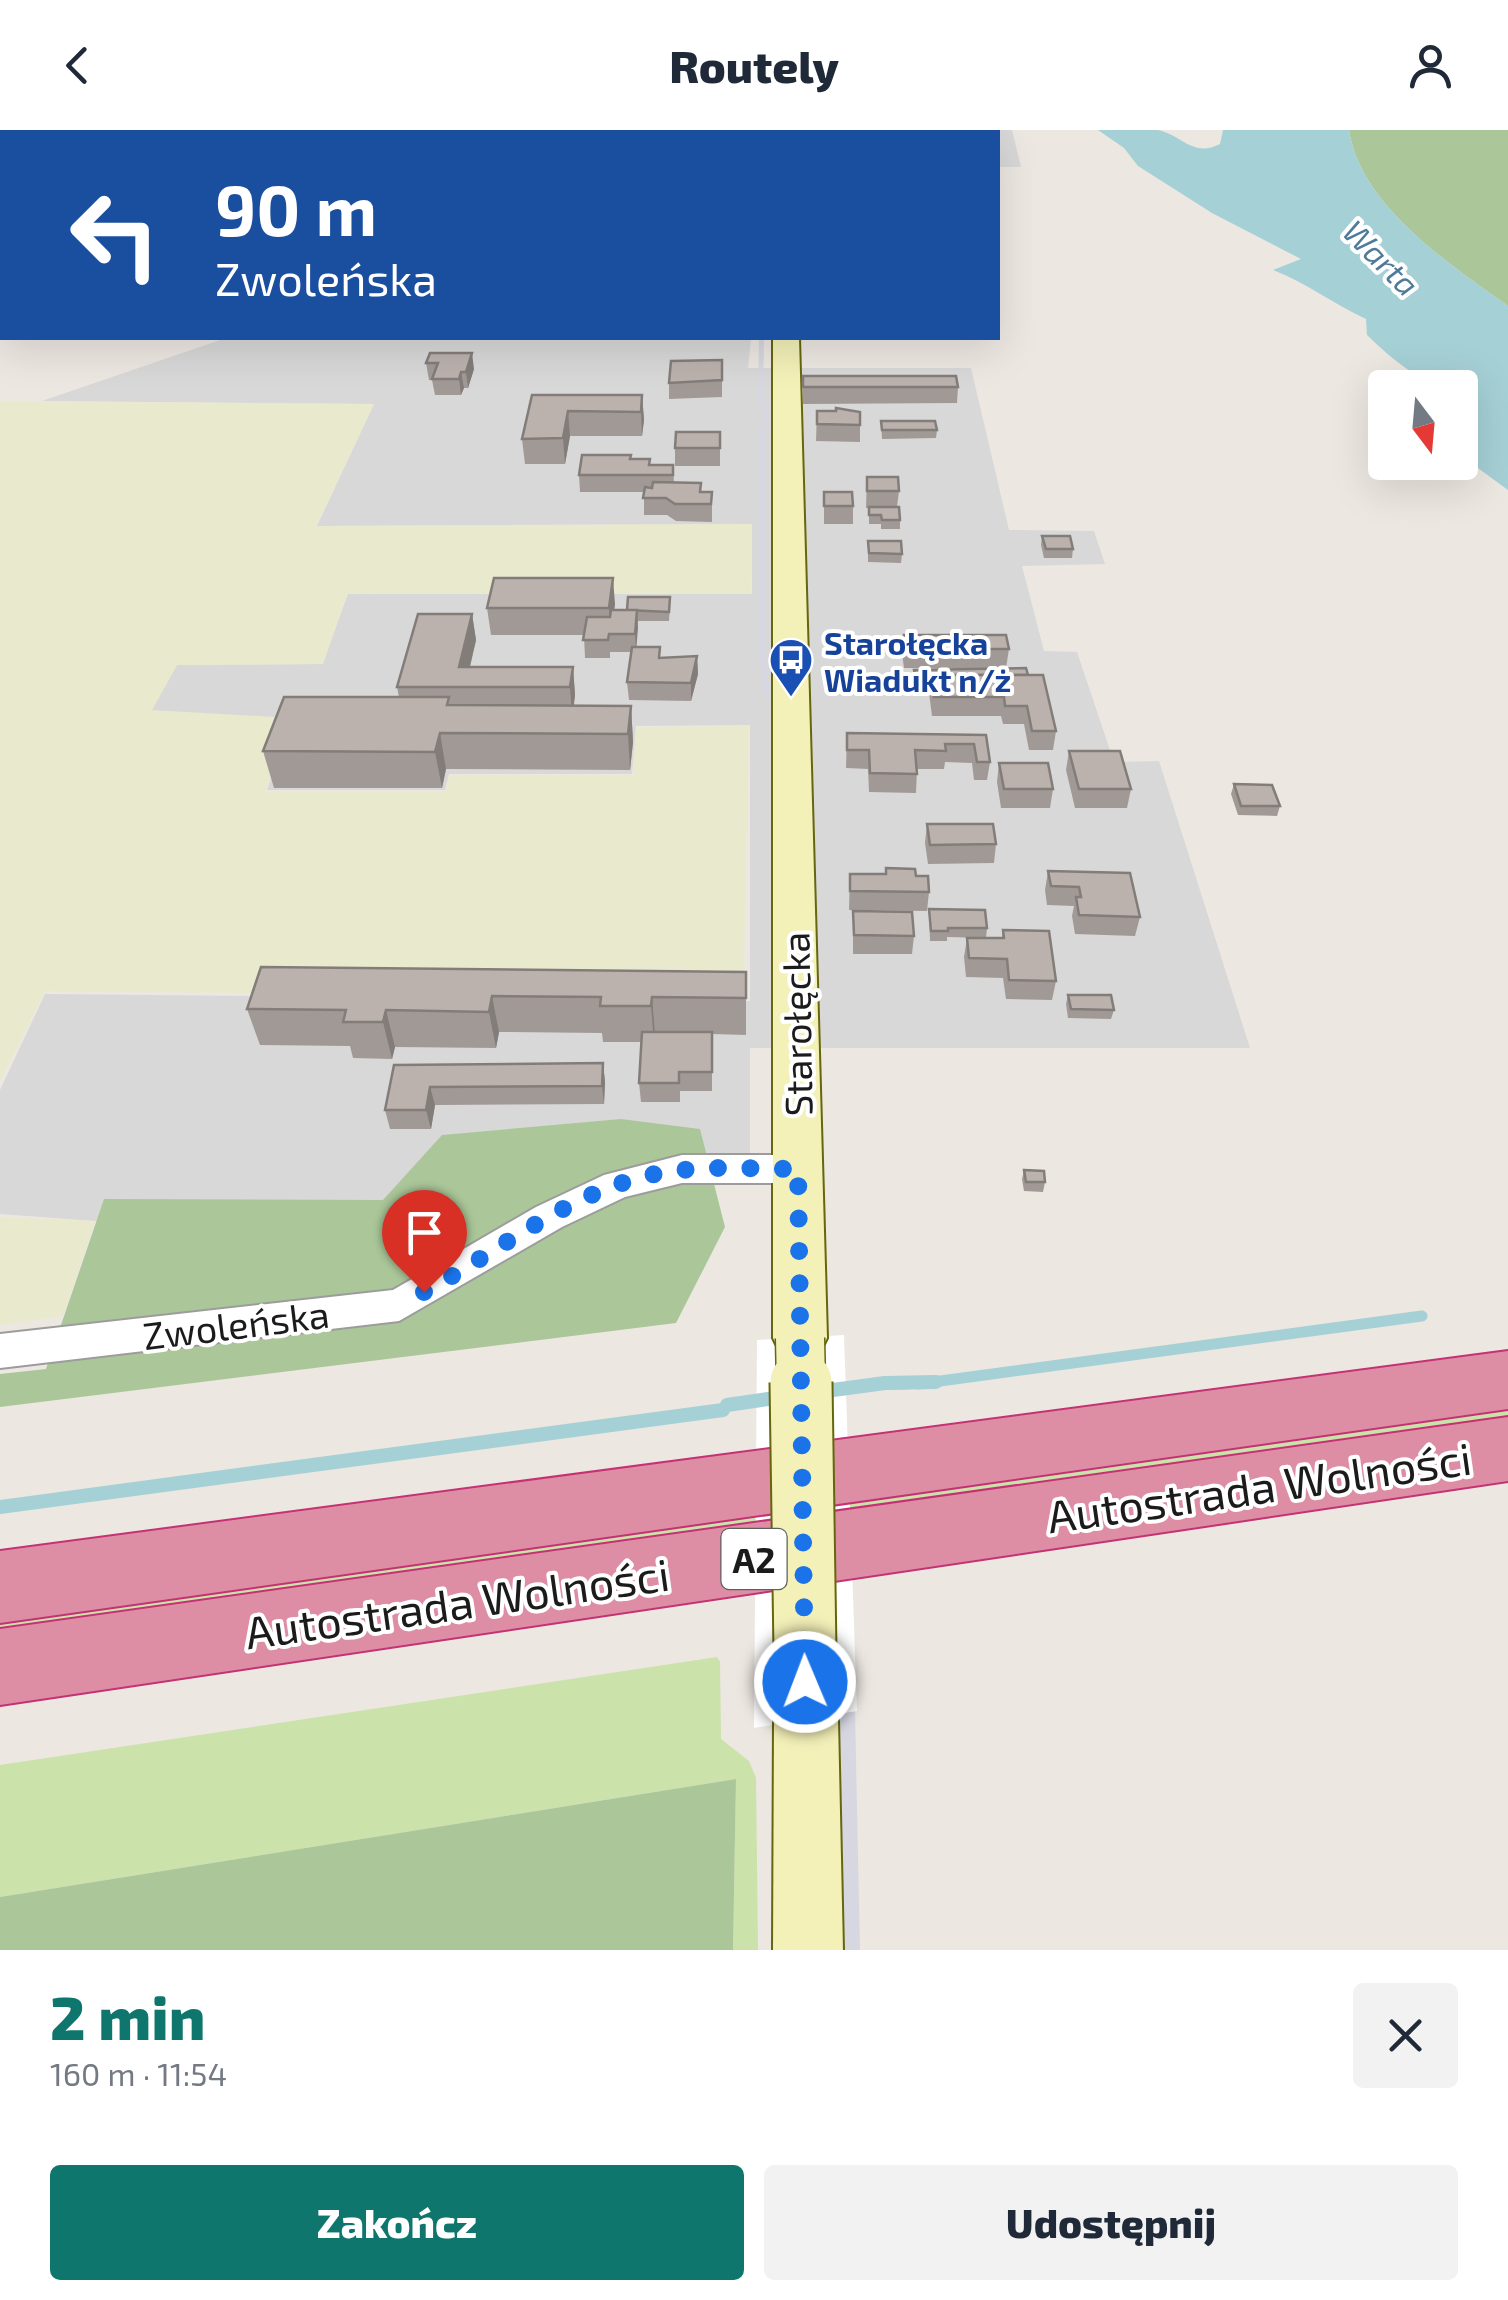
<!DOCTYPE html>
<html lang="pl">
<meta charset="utf-8">
<style>
:root{--surface:#fff;--page:#f2f2f3;--text:#1f2937;--muted:#747a83;--accent:#0f766e}
body{margin:0;font-family:"Exo 2",sans-serif;background:var(--page);color:var(--text);height:100vh;display:flex;flex-direction:column;font-size:38px;white-space:nowrap}
*{box-sizing:border-box;margin:0}
p{font-size:32px;color:var(--muted)}
.icon{flex:none;width:55px;height:55px;fill:none;stroke:currentColor;stroke-width:2;stroke-linecap:round;stroke-linejoin:round}
.map{position:relative;height:1820px;overflow:hidden}
.drawer{display:flex;flex-direction:column;background:var(--surface);flex:1}
.drawer>*{flex:none}
.guide{position:absolute;left:0px;top:0px;width:1000px;height:210px;box-shadow:0 10px 40px #0002;background:#1a4fa0;color:#fff;overflow:hidden}
.needle{width:65px;rotate:164deg}
.controls{position:absolute;left:1368px;top:240px;display:grid;gap:20px}
.controls a{display:grid;place-items:center;width:110px;height:110px;border-radius:10px;background:var(--surface);box-shadow:0 10px 40px #0002;font-size:50px}
.pin{position:absolute;display:grid;place-items:center;width:85px;height:85px;color:#fff;margin:-102px -42px;border-radius:50% 50% 50% 0;rotate:-45deg;box-shadow:0 0 10px #0007}
.pin .icon{rotate:45deg}
.me{position:absolute;width:110px;margin:-55px;rotate:359deg;stroke-linejoin:round;filter:drop-shadow(0 0 8px #0008)}
.turn{display:flex;align-items:center;gap:35px;height:210px;padding:0 50px;font-size:45px}
.turn .icon{width:130px;height:130px;stroke-width:2.5}
.turn b{display:block;font-size:70px;line-height:85px}
.round{display:grid;place-items:center;flex:none;width:105px;height:105px;border-radius:10px;background:var(--page)}
.headline{display:flex;align-items:center;justify-content:space-between;height:170px;padding:0 50px}
h1{font-size:60px;font-weight:800;line-height:75px;color:var(--accent)}
.primary-button{display:flex;gap:20px;margin-top:auto;padding:20px 50px}
.primary-button a{flex:1;height:115px;border-radius:10px;background:var(--accent);color:#fff;font-size:40px;font-weight:800;line-height:115px;text-align:center}
.primary-button a+a{background:var(--page);color:var(--text)}
header{display:flex;justify-content:space-between;align-items:center;height:130px;padding:0 50px;background:var(--surface);font-size:45px;font-weight:800}
.map>svg:first-child{display:block}
.residential{fill:#d9d8d8}
.farmland{fill:#e9e9cd}
.grass{fill:#cbe2aa}
.forest{fill:#abc799}
.plaza{fill:#d6d7e1}
.water{fill:#a5d0d6}
.pier{fill:#fff}
.lines{fill:none;stroke-linecap:round;stroke-linejoin:round}
.stream-far1{stroke:#a5d0d6;stroke-width:11}
.stream{stroke:#a5d0d6;stroke-width:14}
.street-casing{stroke:#9c9c9c;stroke-width:4}
.secondary-casing{stroke:#65660e;stroke-width:4}
.highway-casing{stroke:#c53273;stroke-width:4}
.street{fill:#fff;fill-rule:evenodd}
.secondary{fill:#f3f0b8;fill-rule:evenodd}
.highway{fill:#dd8ea5;fill-rule:evenodd}
.secondary-bridge-far1-casing{stroke:#65660e;stroke-width:51;stroke-linecap:butt}
.secondary-bridge-casing{stroke:#65660e;stroke-width:65;stroke-linecap:butt}
.secondary-bridge-far1{stroke:#f3f0b8;stroke-width:48}
.secondary-bridge{stroke:#f3f0b8;stroke-width:61}
.wall{fill:#a19996}
.shaded-wall{fill:#837d7a}
.building{fill:#bbb2ae;stroke:#837d7a;stroke-width:2.5}
.route{stroke:#1a73e8;stroke-width:18;stroke-dasharray:0 32.4}
.labels{text-anchor:middle;dominant-baseline:central;stroke-width:8;stroke-linejoin:round;paint-order:stroke}
.far-water-label{font-size:32px;font-style:italic;fill:#4e7b9a;stroke:#fff}
.far-transit-label{font-size:32px;font-weight:bold;fill:#164399;stroke:#fff;text-anchor:start}
.shield{fill:#fff;stroke:#5f5f5f;stroke-width:2.5}
.shield-label{font-size:35px;font-weight:bold;fill:#1b1b1b}
.street-label{font-size:38px;fill:#1b1b1b;stroke:#fff}
.near-street-label{font-size:45px;fill:#1b1b1b;stroke:#fff}
</style>
<header><svg class="icon" aria-label="back" viewBox="0 0 24 24"><path d="M15 5l-7 7 7 7"/></svg>Routely<svg class="icon" aria-label="person" viewBox="0 0 24 24"><circle cx="12" cy="8" r="4"/><path d="M4 21q1-7 8-7t8 7"/></svg></header>
<div class="map">
<svg width="1508" height="1820" viewBox="0 0 1508 1820">
<rect width="100%" height="100%" fill="#ece7e1"/>
<!-- residential -->
<g class="residential">
<path d="M426 0H1012L1021 37H998V2Z"/>
<path d="M226 208H751L748 238H971L1009 400 1094 401 1105 434 1022 436 1044 521 1077 522 1114 632 1159 631 1250 918H750V1032L406 1099 95 1091 0 1084V960L45 864 750 871V595L636 596 632 644H449L445 660H267L292 589 151 581 177 535 322 534 348 464H752V394L317 396 374 274 42 271Z"/>
</g>
<!-- farmland -->
<g class="farmland">
<path d="M0 0H423L2 2V151Z"/>
<path d="M0 271 374 274 316 396 752 394 751 464 348 463 323 534 177 535 152 580 292 588 266 661H445L450 645H633L636 597 749 596 743 868 45 861 0 951Z"/>
<path d="M0 1087 95 1091 63 1186 0 1195Z"/>
</g>
<!-- grass -->
<g class="grass">
<path d="M1508 1274V1294L0 1510V1487Z"/>
<path d="M717 1527 720 1532 721 1609 749 1631 756 1648 758 1820H733L736 1649 0 1767V1635Z"/>
</g>
<!-- forest -->
<g class="forest">
<path d="M1349 0H1508V176C1451 135 1360 76 1349 0Z"/>
<path d="M621 989 700 999 725 1097 676 1193 0 1277V1244L46 1239 104 1069 383 1070 442 1005Z"/>
<path d="M736 1649 733 1820H0V1767Z"/>
</g>
<!-- plaza -->
<g class="plaza">
<path d="M759 208H764L763 271 770 285 765 298V524L770 564 764 567 759 524 760 298 764 285 758 271Z"/>
<path d="M855 1581 860 1820H838L831 1585Z"/>
</g>
<!-- water -->
<path class="water" d="M1098 0C1116 0 1140 0 1158 0 1182 5 1193 28 1220 14L1223 0H1349C1360 76 1451 135 1508 176V360L1460 325V258C1424 258 1392 229 1367 205L1366 189C1333 174 1307 153 1273 140L1301 129 1212 83 1138 36 1124 18Z"/>
<!-- pier -->
<path class="pier" d="M844 1205 857 1581 754 1598 757 1210Z"/>
<g class="lines">
<!-- stream-far1 -->
<g class="stream-far1">
<path d="M875 1254H904"/>
<path d="M918 1254 1422 1186"/>
</g>
<!-- stream -->
<g class="stream">
<path d="M818 1262 885 1253 936 1252"/>
<path d="M727 1275 782 1267"/>
<path d="M0 1377 723 1280"/>
</g>
<defs>
<path id="street" d="M682 1025H798L810 1029 816 1039 810 1049 798 1053H682L625 1067 562 1097 399 1191 0 1238V1204L393 1160 536 1077 604 1045Z"/>
<g id="secondary">
<rect x="775" y="0" width="20" height="2"/>
<path d="M773 208H799L827 1208 819 1224 800 1231 781 1224 773 1208Z"/>
<path d="M806 1558 829 1567 838 1590 843 1820H773L774 1590 783 1567Z"/>
</g>
<g id="highway">
<path d="M1508 1221V1279L0 1493V1421Z"/>
<path d="M1508 1287V1351L0 1575V1499Z"/>
</g>
</defs>
<!-- street casing -->
<use href="#street" class="street-casing"/>
<!-- secondary casing -->
<use href="#secondary" class="secondary-casing"/>
<!-- highway casing -->
<use href="#highway" class="highway-casing"/>
<!-- street -->
<use href="#street" class="street"/>
<!-- secondary -->
<use href="#secondary" class="secondary"/>
<!-- highway -->
<use href="#highway" class="highway"/>
<defs>
<path id="secondary-bridge-far1" d="M800 1208 801 1254"/>
<path id="secondary-bridge" d="M801 1252 806 1590"/>
</defs>
<!-- secondary-bridge-far1 casing -->
<use href="#secondary-bridge-far1" class="secondary-bridge-far1-casing"/>
<!-- secondary-bridge casing -->
<use href="#secondary-bridge" class="secondary-bridge-casing"/>
<!-- secondary-bridge-far1 -->
<use href="#secondary-bridge-far1" class="secondary-bridge-far1"/>
<!-- secondary-bridge -->
<use href="#secondary-bridge" class="secondary-bridge"/>
</g>
<!-- wall -->
<g class="wall">
<path d="M621 0H643L642 2H621Z"/>
<path d="M430 223 474 239 468 258H464L461 265H435L432 250H429L426 233Z"/>
<path d="M722 230V267L669 269V253Z"/>
<path d="M803 246 958 257 957 273 803 274Z"/>
<path d="M532 265H642L644 290 642 306H570L565 334H525L522 309Z"/>
<path d="M817 281 860 295V312L816 311Z"/>
<path d="M881 291 937 300 936 308 882 309Z"/>
<path d="M720 302V336H675V318Z"/>
<path d="M631 329 650 335H673L674 353 701 362H712V392L676 391 667 385H644V362H580L579 345Z"/>
<path d="M867 347 899 361 897 377 900 390V399H881V394H869V378H866Z"/>
<path d="M824 362 853 376V394H824Z"/>
<path d="M1042 406 1073 419 1072 428H1044L1041 415Z"/>
<path d="M868 411 902 424 901 433 868 432Z"/>
<path d="M615 474 614 480 670 476 669 491H638L636 517H660V528L697 526 698 544 691 571 629 570 627 552 632 522H610V528H585L584 505H491L487 478Z"/>
<path d="M472 484 476 510 470 537H573L575 565 574 576H631L633 612 630 640 446 639 442 658H274L263 621 399 567 397 557Z"/>
<path d="M904 505 1009 519 1006 538H904L902 523Z"/>
<path d="M914 540 1028 545 1056 601 1053 620H1029L1024 594H1003L1001 586H932L929 563 916 564 914 549Z"/>
<path d="M847 603 986 605 990 632 987 650H974L972 633 945 632 944 639H917L916 663 869 662 868 639 846 638Z"/>
<path d="M1069 621 1131 659 1127 678H1075L1066 640Z"/>
<path d="M999 633 1053 659 1050 678H1001L997 652Z"/>
<path d="M1234 654 1280 676 1277 686 1238 685 1231 664Z"/>
<path d="M927 694 996 714 994 733 928 734 925 713Z"/>
<path d="M886 738 916 746 929 762 927 781 849 780 850 744H886Z"/>
<path d="M1048 741 1140 787 1135 806 1075 804 1072 786 1074 776 1047 775 1045 760Z"/>
<path d="M929 779 987 798 986 808 947 807V811H930Z"/>
<path d="M853 781 914 806 912 824H853Z"/>
<path d="M1003 800 1056 851 1052 870 1006 869 1003 848 966 847 964 827 967 808H1002Z"/>
<path d="M746 842V905L712 904V961H680V972H641L639 953 641 912H603L602 903 499 902 496 918 395 917 392 929 353 928 350 916 260 915 247 879Z"/>
<path d="M1068 865 1114 880 1111 889 1068 888 1066 874Z"/>
<path d="M603 933 605 952 604 974 435 975 431 999H390L385 980 394 935Z"/>
<path d="M1024 1040 1045 1052 1043 1062 1024 1061 1022 1049Z"/>
</g>
<!-- shaded-wall -->
<g class="shaded-wall">
<path d="M472 223 474 239 468 258 466 242Z"/>
<path d="M461 242 464 258 461 265 459 249Z"/>
<path d="M642 265 644 290 642 306 641 282Z"/>
<path d="M568 281 570 306 565 334 563 308Z"/>
<path d="M613 448 615 474 611 505 609 478Z"/>
<path d="M637 480 638 498 636 522 635 504Z"/>
<path d="M472 484 476 510 465 557 459 537Z"/>
<path d="M697 526 698 544 691 571V553Z"/>
<path d="M573 537 575 565 572 585 570 557Z"/>
<path d="M631 576 633 612 630 640 628 604Z"/>
<path d="M440 603 446 639 442 658 435 622Z"/>
<path d="M492 866 499 902 496 918 489 882Z"/>
<path d="M652 867 655 904 654 912 651 876Z"/>
<path d="M386 880 395 917 392 929 383 892Z"/>
<path d="M603 933 605 952 604 974 602 956Z"/>
<path d="M430 957 435 975 431 999 426 980Z"/>
</g>
<!-- building -->
<g class="building">
<path d="M660 0H678V2H697H660Z"/>
<rect x="720" y="0" width="25" height="2"/>
<rect x="809" y="0" width="21" height="2"/>
<rect x="858" y="0" width="27" height="2"/>
<path d="M430 223H472L466 242H461L459 249H432L438 233H426Z"/>
<path d="M722 230V250L669 253 671 231Z"/>
<path d="M803 246H956L958 257H803Z"/>
<path d="M532 265H642L641 282 568 281 563 308 522 309Z"/>
<path d="M836 278 860 282V295L817 294V281H836Z"/>
<path d="M881 291H935L937 300H882Z"/>
<path d="M676 302H720V318H675Z"/>
<path d="M582 325H631L630 329H650L649 335H673V345H579Z"/>
<path d="M867 347H898L899 361H867Z"/>
<path d="M653 352 701 353 700 362H712L711 374H675L666 368H643L645 357 652 358Z"/>
<path d="M824 362H852L853 376H824Z"/>
<path d="M869 377H899L900 390H882L881 385H869Z"/>
<path d="M1042 406H1070L1073 419H1046Z"/>
<path d="M868 411H901L902 424 869 423Z"/>
<path d="M494 448H613L609 478H487Z"/>
<path d="M628 467H670L669 482 627 480Z"/>
<path d="M611 480H637L635 504H609L608 510H583L587 487H610Z"/>
<path d="M418 484H472L459 537H573L570 557H397Z"/>
<path d="M904 505H1006L1009 519H906Z"/>
<path d="M632 517H660L659 528 697 526 691 553 627 552Z"/>
<path d="M1026 538 1028 545H931L930 554H917L914 540Z"/>
<path d="M931 545H1043L1056 601H1032L1027 576H1005L1004 567H934Z"/>
<path d="M284 567H449L447 575 631 576 628 604 440 603 435 622 263 621Z"/>
<path d="M847 603 986 605 990 632H977L974 614H945L946 621 915 620 917 644 870 643 869 620H847Z"/>
<path d="M1069 621H1120L1131 659H1079Z"/>
<path d="M999 633H1048L1053 659H1004Z"/>
<path d="M1234 654 1272 655 1280 676H1241Z"/>
<path d="M927 694H993L996 714 930 715Z"/>
<path d="M886 738 915 739 916 746H928L929 762 850 761V744H886Z"/>
<path d="M1048 741 1130 743 1140 787 1079 785 1076 767H1081L1079 757 1051 756Z"/>
<path d="M929 779 985 780 987 798H948V801H931Z"/>
<path d="M853 781 912 782 914 806 854 805Z"/>
<path d="M1003 800 1049 801 1056 851 1009 850 1007 829 969 828 967 808H1004Z"/>
<path d="M261 837 746 842V868L652 867 651 876H600L601 867 492 866 489 882 386 880 383 892H343L346 880 247 879Z"/>
<path d="M1068 865H1111L1114 880 1071 879Z"/>
<path d="M642 902H712V942H679V953H639Z"/>
<path d="M603 933 602 956 430 957 426 980H385L394 935Z"/>
<path d="M1024 1040 1044 1041 1045 1052H1026Z"/>
</g>
<g class="lines">
<!-- route -->
<path class="route" d="M424 1162C507 1117 584 1049 682 1040 720 1036 760 1039 798 1039L805 1552"/>
</g>
<!-- icons -->
<defs>
<symbol id="bus-pin" viewBox="-11 -11 22 30"><path d="M0 17L-7.5 6A9.5 9.5 0 1 1 7.5 6Z" fill="#1a4fb4" stroke="#fff"/><path d="M-5-6H5V4H4V6H2V4H-2V6H-4V4H-5ZM-3.5-4V0h7V-4ZM-3.5 1.2v1.5H-2V1.2ZM2 1.2v1.5H3.5V1.2Z" fill="#fff"/></symbol>
</defs>
<g fill-rule="evenodd">
<use href="#bus-pin" x="766" y="505" width="50" height="68"/>
</g>
<g class="labels">
<!-- far-water labels -->
<g class="far-water-label">
<text transform="translate(1382 127) rotate(45)">Warta</text>
</g>
<!-- far-transit labels -->
<g class="far-transit-label">
<text x="824" y="512">Starołęcka<tspan x="824" dy="37">Wiadukt n/ż</tspan></text>
</g>
<!-- shield labels -->
<rect class="shield" x="721.5" y="1399" width="65" height="60" rx="8"/>
<g class="shield-label">
<text x="754" y="1429">A2</text>
</g>
<!-- street labels -->
<g class="street-label">
<text transform="translate(796 894) rotate(-91)">Starołęcka</text>
<text transform="translate(236 1194) rotate(-7)">Zwoleńska</text>
</g>
<!-- near-street labels -->
<g class="near-street-label">
<text transform="translate(1259 1356) rotate(-8)">Autostrada Wolności</text>
<text transform="translate(457 1472) rotate(-8)">Autostrada Wolności</text>
</g>
</g>
</svg>
<div class="controls">
<a><svg class="needle" viewBox="-14 -14 28 28"><path d="M0-13l5 13h-10z" fill="#e53935"/><path d="M0 13l5-13h-10z" fill="#747a83"/></svg></a>
</div>
<div class="pin" style="left:424px;top:1162px;background:#d93025"><svg class="icon" aria-label="arrive" viewBox="0 0 24 24"><path d="M6 21V4h12l-3 4 3 4H6"/></svg></div>
<svg class="me" style="left:805px;top:1552px" viewBox="-20 -20 40 40"><circle r="17" fill="#1a73e8" stroke="#fff" stroke-width="3"/><path d="M0-11L8 9 0 5-8 9z" fill="#fff"/></svg>
<div class="guide">
<div class="turn"><svg class="icon" aria-label="left" viewBox="0 0 24 24"><path d="M17 20v-9H6M10 6l-5 5 5 5"/></svg><div><b>90 m</b>Zwoleńska</div></div>
</div>
</div>
<section class="drawer">
<div class="headline"><div><h1>2 min</h1><p>160 m · 11:54</p></div><a class="round"><svg class="icon" aria-label="close" viewBox="0 0 24 24"><path d="M6 6l12 12M18 6L6 18"/></svg></a></div>
<div class="primary-button"><a>Zakończ</a><a>Udostępnij</a></div>
</section>
